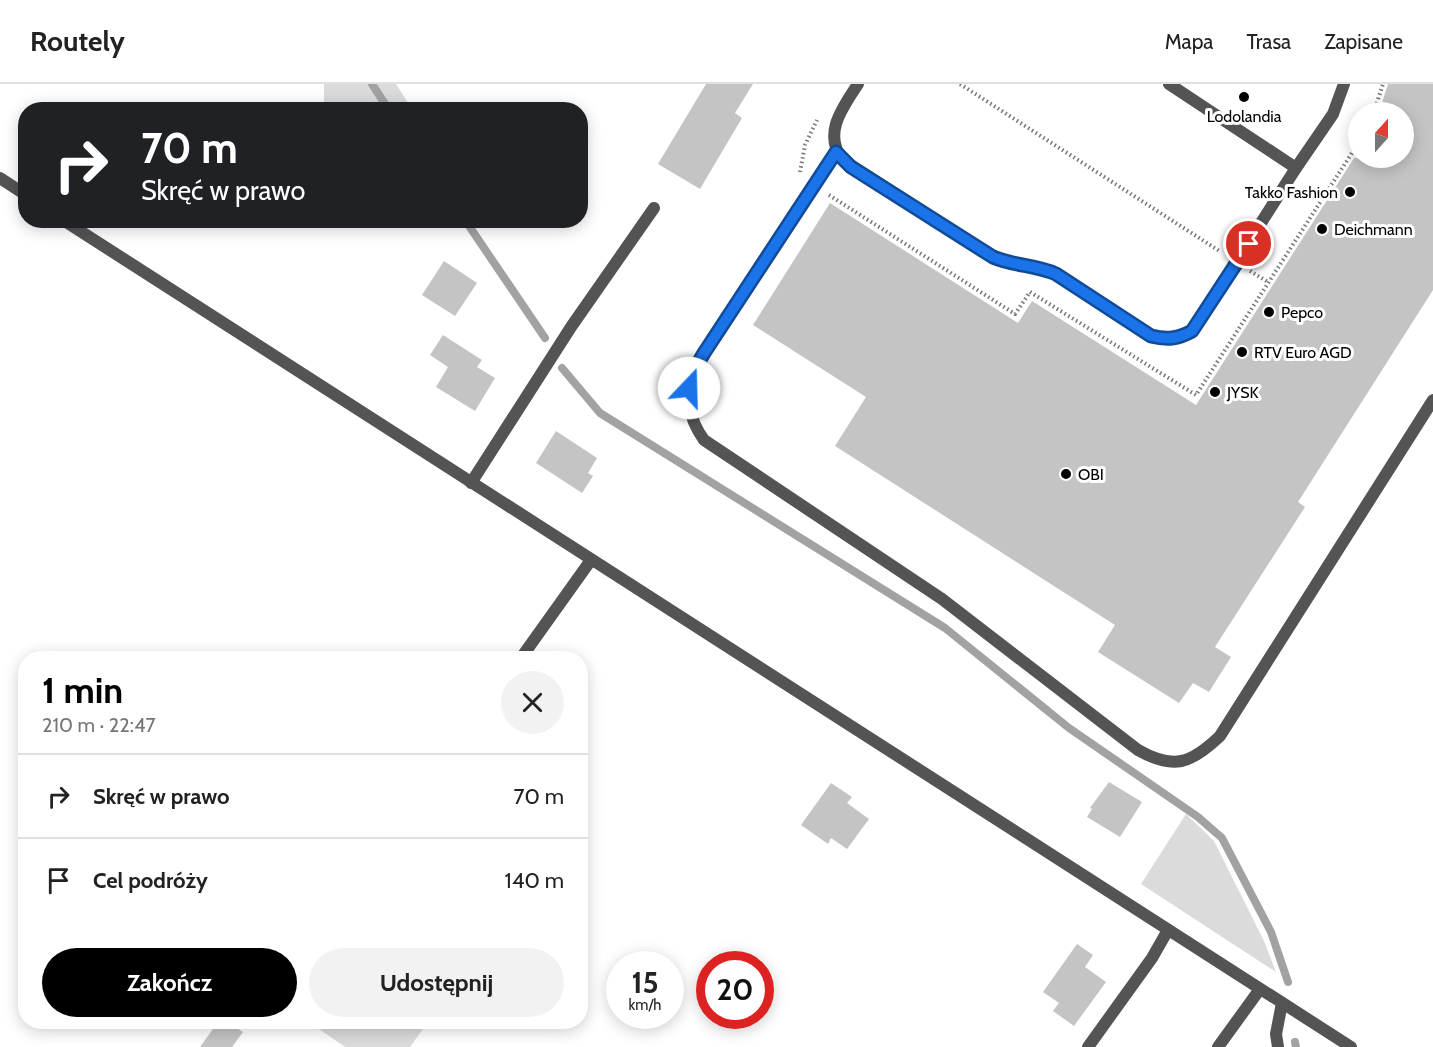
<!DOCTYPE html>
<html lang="pl">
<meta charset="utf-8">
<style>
:root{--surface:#fff;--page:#f2f2f2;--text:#222;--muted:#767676;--line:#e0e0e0;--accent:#000}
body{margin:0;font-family:Cabin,sans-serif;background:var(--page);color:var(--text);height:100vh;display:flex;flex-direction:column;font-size:22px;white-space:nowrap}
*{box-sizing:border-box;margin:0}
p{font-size:20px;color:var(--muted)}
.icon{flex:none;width:33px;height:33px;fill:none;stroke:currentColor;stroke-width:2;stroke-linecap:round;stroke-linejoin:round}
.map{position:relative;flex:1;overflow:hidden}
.panel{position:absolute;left:18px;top:567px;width:570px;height:378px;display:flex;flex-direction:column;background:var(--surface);border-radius:24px;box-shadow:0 3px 15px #0003}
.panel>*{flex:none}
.banner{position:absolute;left:18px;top:18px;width:570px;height:126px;border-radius:24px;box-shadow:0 3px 15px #0003;background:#202124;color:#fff;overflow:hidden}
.needle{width:39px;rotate:21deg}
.controls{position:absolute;left:1348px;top:18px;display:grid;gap:12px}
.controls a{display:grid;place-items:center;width:66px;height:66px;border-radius:50%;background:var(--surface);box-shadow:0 3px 15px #0003;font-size:30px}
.speed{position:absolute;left:606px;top:867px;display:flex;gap:12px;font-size:30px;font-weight:700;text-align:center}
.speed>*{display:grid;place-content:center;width:78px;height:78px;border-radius:50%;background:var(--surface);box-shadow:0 3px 15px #0003;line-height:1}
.speed small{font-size:15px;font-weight:400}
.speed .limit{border:9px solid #d22;background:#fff;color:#111}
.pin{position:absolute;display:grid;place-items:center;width:51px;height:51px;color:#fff;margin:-26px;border:3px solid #fff;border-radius:50%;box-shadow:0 2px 6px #0007}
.me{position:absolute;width:66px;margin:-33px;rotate:21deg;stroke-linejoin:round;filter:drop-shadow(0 0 4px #0008)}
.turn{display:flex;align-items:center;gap:21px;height:126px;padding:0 24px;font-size:27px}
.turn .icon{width:78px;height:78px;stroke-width:2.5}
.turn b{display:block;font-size:42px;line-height:51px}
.round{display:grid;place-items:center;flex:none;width:63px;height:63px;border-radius:32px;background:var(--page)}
.summary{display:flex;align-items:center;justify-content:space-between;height:102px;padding:0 24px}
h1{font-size:36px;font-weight:700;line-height:45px;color:var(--accent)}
.button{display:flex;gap:12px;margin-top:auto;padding:12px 24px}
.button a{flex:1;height:69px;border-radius:36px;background:var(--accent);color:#fff;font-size:24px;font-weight:700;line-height:69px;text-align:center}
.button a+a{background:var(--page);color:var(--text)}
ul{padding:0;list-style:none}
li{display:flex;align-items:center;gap:18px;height:84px;padding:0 24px;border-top:2px solid var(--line)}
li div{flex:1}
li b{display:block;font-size:22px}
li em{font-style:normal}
header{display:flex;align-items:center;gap:36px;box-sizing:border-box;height:84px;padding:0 30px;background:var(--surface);border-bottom:2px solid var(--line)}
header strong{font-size:28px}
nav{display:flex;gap:33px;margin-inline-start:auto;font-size:21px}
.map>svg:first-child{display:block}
.green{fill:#dbdbdb}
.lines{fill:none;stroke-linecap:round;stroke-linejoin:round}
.stream{stroke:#a2a2a2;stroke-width:8}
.building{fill:#c4c4c4}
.path{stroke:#767676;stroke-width:4;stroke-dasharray:1.5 3;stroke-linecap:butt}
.service{stroke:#545454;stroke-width:12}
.minor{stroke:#545454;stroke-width:12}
.route-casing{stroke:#114b97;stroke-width:15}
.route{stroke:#1a73e8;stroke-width:10}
.poi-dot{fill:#000;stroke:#fff;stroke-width:2}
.labels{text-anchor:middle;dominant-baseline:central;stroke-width:6;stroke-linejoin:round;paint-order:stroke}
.poi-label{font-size:16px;fill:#000;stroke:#fff;text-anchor:start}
</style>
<header>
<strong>Routely</strong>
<nav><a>Mapa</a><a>Trasa</a><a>Zapisane</a></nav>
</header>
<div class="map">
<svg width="1433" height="963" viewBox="0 0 1433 963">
<rect width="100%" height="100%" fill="#fff"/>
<!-- green -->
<g class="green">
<path d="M324 0H396L412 25H331L324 19Z"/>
<path d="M1186 730 1214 757 1264 857 1276 888 1141 800Z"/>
<path d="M309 938H428L410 963H345Z"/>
</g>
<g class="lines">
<!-- stream -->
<g class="stream">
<path d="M372 0 389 26"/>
<path d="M465 136 545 254"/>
<path d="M562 284 600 329 945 544 1069 644 1198 733 1222 754 1271 848 1288 898"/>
<path d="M1295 958 1296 963"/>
</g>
</g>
<!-- building -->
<g class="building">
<path d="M706 0H753L735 29 742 34 700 105 658 80Z"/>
<path d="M1388 0H1433V206L1298 418 1305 423 1215 563 1231 573 1209 608 1193 599 1179 619 1098 568 1115 541 835 362 866 313 753 241 830 119 1018 239 1032 217 1196 321 1354 74H1404V28H1379Z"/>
<path d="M444 177 477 199 455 232 422 211Z"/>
<path d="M443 251 482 276 477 283 495 294 475 327 436 303 448 283 430 271Z"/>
<path d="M556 347 597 374 588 389 593 392 582 409 536 379Z"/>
<path d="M1109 698 1142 718 1120 753 1087 733 1092 725 1090 724Z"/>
<path d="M831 699 852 713 847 719 869 735 847 765 831 754 828 760 801 741Z"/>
<path d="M1077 860 1093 871 1085 883 1106 898 1074 942 1053 927 1059 919 1043 908Z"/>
<path d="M218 938H228L243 948 232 963H200Z"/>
</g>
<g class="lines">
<!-- path -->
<g class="path">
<path d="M960 0 1221 168"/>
<path d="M1374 28 1383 0"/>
<path d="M800 88 805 61 817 36"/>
<path d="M829 111 1015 230 1030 208 1196 311 1359 58"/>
<path d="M1250 187 1268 198"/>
</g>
<!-- service -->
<g class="service">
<path d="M858 0C843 23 822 50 843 76L994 173C1014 182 1036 181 1056 190L1151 252C1167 256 1178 255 1192 247L1296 84 1169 0"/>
<path d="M836 68 694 286C686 313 687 332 704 356L942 515 1138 666C1173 686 1191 680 1220 652L1433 316"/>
<path d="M1296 84 1333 30 1344 0"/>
<path d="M471 399 571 243 654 124"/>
<path d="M1088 963 1152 874 1168 846"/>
<path d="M1218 963 1260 905"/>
</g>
<!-- minor -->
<g class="minor">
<path d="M0 94 26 111"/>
<path d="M63 136 1351 963"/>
<path d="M521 574 591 476"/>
<path d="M1278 963 1276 950 1282 919"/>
</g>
</g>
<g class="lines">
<defs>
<path id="route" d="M689 304 694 286 704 269 836 68 851 83 993 173C1014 182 1036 181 1056 190L1151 252C1167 256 1178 255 1192 247L1249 160"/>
</defs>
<!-- route casing -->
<use href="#route" class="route-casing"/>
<!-- route -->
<use href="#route" class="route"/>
</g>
<!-- markers -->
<g class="poi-dot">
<circle cx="1244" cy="13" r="6"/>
<circle cx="1350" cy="108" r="6"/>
<circle cx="1322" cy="145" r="6"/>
<circle cx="1269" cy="228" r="6"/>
<circle cx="1242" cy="268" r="6"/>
<circle cx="1215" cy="308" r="6"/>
<circle cx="1066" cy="390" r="6"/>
</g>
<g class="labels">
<!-- poi labels -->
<g class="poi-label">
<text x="1244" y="32" text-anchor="middle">Lodolandia</text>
<text x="1338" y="108" text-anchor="end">Takko Fashion</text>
<text x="1334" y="145">Deichmann</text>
<text x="1281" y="228">Pepco</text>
<text x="1254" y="268">RTV Euro AGD</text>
<text x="1227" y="308">JYSK</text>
<text x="1078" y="390">OBI</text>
</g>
</g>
</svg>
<div class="controls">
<a><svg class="needle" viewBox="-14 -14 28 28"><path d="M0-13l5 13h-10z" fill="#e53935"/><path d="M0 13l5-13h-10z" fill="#767676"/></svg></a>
</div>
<div class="speed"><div>15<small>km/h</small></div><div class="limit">20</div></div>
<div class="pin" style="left:1249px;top:160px;background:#d93025"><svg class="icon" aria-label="arrive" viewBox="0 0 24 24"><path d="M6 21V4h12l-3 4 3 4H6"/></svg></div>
<svg class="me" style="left:689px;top:304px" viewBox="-20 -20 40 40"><circle r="19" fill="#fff"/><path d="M0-13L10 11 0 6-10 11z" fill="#1a73e8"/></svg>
<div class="banner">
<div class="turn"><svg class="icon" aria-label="right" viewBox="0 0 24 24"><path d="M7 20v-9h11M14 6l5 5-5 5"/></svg><div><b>70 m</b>Skręć w prawo</div></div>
</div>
<section class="panel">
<div class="summary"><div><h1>1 min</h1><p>210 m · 22:47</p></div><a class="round"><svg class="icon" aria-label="close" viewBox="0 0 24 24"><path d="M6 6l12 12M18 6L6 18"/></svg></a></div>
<ul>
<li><svg class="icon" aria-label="right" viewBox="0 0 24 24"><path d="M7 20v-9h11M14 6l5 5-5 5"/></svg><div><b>Skręć w prawo</b></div><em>70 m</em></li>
<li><svg class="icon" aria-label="arrive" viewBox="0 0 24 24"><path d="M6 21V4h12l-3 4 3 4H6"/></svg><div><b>Cel podróży</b></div><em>140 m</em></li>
</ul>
<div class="button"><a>Zakończ</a><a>Udostępnij</a></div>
</section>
</div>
